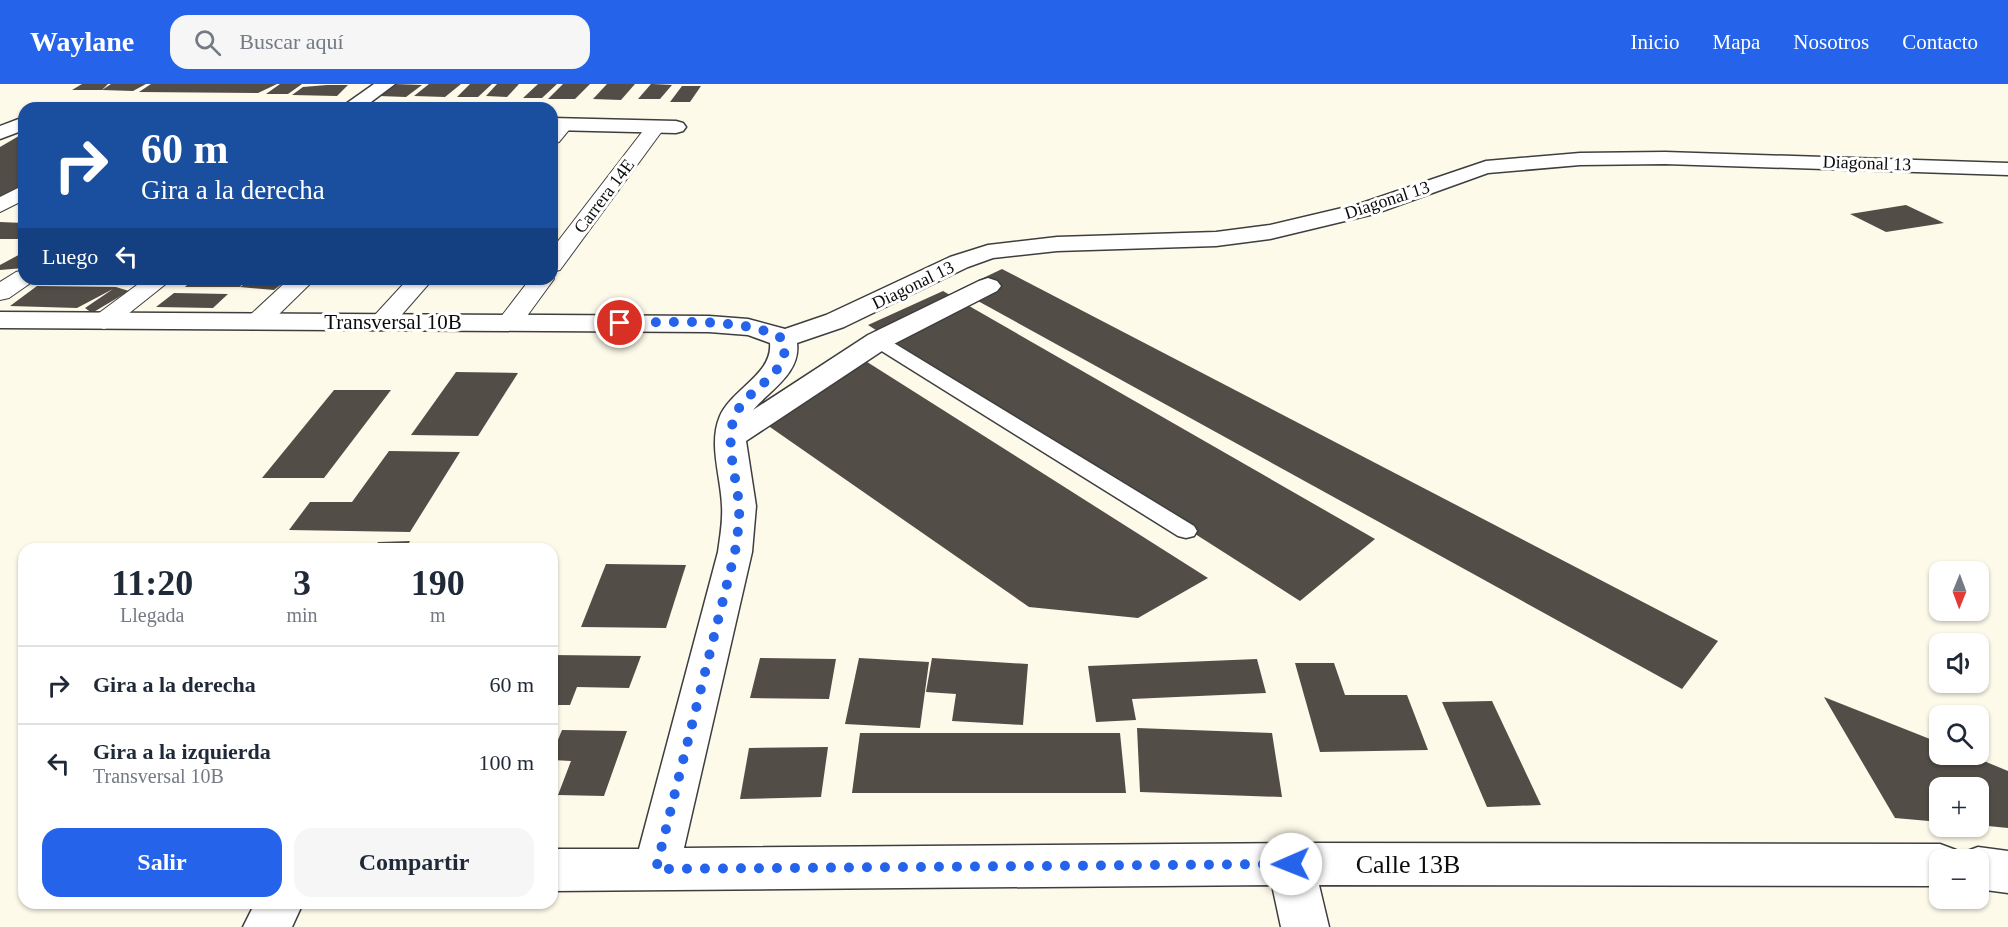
<!DOCTYPE html>
<html lang="es">
<meta charset="utf-8">
<style>
:root{--surface:#fff;--page:#f6f6f7;--text:#1f2937;--muted:#747a83;--line:#e0e1e3;--accent:#2563eb}
body{margin:0;font-family:Georgia,serif;background:var(--page);color:var(--text);height:100vh;display:flex;flex-direction:column;font-size:22px;white-space:nowrap}
*{box-sizing:border-box;margin:0}
p{font-size:20px;color:var(--muted)}
.icon{flex:none;width:33px;height:33px;fill:none;stroke:currentColor;stroke-width:2;stroke-linecap:round;stroke-linejoin:round}
.map{position:relative;flex:1;overflow:hidden}
.drawer{position:absolute;left:18px;top:459px;width:540px;height:366px;display:flex;flex-direction:column;background:var(--surface);border-radius:18px;box-shadow:0 2px 4px #0004}
.drawer>*{flex:none}
.guide{position:absolute;left:18px;top:18px;width:540px;height:183px;border-radius:18px;box-shadow:0 2px 4px #0004;background:#1a4fa0;color:#fff;overflow:hidden}
.needle{width:39px;rotate:181deg}
.buttons{position:absolute;left:1929px;top:477px;display:grid;gap:12px}
.buttons a{display:grid;place-items:center;width:60px;height:60px;border-radius:12px;background:var(--surface);box-shadow:0 2px 4px #0004;font-size:30px}
.pin{position:absolute;display:grid;place-items:center;width:51px;height:51px;color:#fff;margin:-26px;border:3px solid #fff;border-radius:50%;box-shadow:0 2px 6px #0007}
.me{position:absolute;width:66px;margin:-33px;rotate:269deg;stroke-linejoin:round;filter:drop-shadow(0 0 4px #0008)}
.turn{display:flex;align-items:center;gap:21px;height:126px;padding:0 24px;font-size:27px}
.turn .icon{width:78px;height:78px;stroke-width:2.5}
.turn b{display:block;font-size:42px;line-height:51px}
.then{display:flex;align-items:center;height:57px;padding:0 24px;background:#0003;gap:12px;font-size:22px}
.eta{display:flex;justify-content:space-evenly;align-items:center;height:102px;text-align:center}
.eta b{font-size:36px;font-weight:600;line-height:42px}
.action{display:flex;gap:12px;margin-top:auto;padding:12px 24px}
.action a{flex:1;height:69px;border-radius:18px;background:var(--accent);color:#fff;font-size:24px;font-weight:600;line-height:69px;text-align:center}
.action a+a{background:var(--page);color:var(--text)}
ul{padding:0;list-style:none}
li{display:flex;align-items:center;gap:18px;height:78px;padding:0 24px;border-top:2px solid var(--line)}
li div{flex:1}
li b{display:block;font-size:22px}
li em{font-style:normal}
header{display:flex;align-items:center;gap:36px;box-sizing:border-box;height:84px;padding:0 30px;background:var(--accent);color:#fff}
header strong{font-size:28px}
nav{display:flex;gap:33px;margin-inline-start:auto;font-size:21px}
.search{width:420px;height:54px;background:var(--page);display:flex;align-items:center;gap:15px;box-sizing:border-box;padding:0 21px;border-radius:18px;color:var(--muted);font-size:22px}
.map>svg:first-child{display:block}
.building{fill:#534d48}
.lines{fill:none;stroke-linecap:round;stroke-linejoin:round}
.service-casing{stroke:#3e3e3e;stroke-width:3}
.pedestrian-casing{stroke:#3e3e3e;stroke-width:2}
.minor-casing{stroke:#3e3e3e;stroke-width:3}
.service{fill:#fff;fill-rule:evenodd}
.pedestrian{fill:#fff;fill-rule:evenodd}
.minor{fill:#fff;fill-rule:evenodd}
.route{stroke:#2563eb;stroke-width:10;stroke-dasharray:0 18}
.labels{text-anchor:middle;dominant-baseline:central;stroke-width:6;stroke-linejoin:round;paint-order:stroke}
.far-street-label{font-size:18px;fill:#0b0b0b;stroke:#fff}
.street-label{font-size:21px;fill:#0b0b0b;stroke:#fff}
.near-street-label{font-size:26px;fill:#0b0b0b;stroke:#fff}
</style>
<header>
<strong>Waylane</strong>
<div class="search"><svg class="icon" aria-label="search" viewBox="0 0 24 24"><circle cx="10" cy="10" r="6"/><path d="M15 15l6 6"/></svg>Buscar aquí</div>
<nav><a>Inicio</a><a>Mapa</a><a>Nosotros</a><a>Contacto</a></nav>
</header>
<div class="map">
<svg width="2008" height="843" viewBox="0 0 2008 843">
<rect width="100%" height="100%" fill="#fefaea"/>
<!-- building -->
<g class="building">
<path d="M82 0H108L102 6H72Z"/>
<path d="M111 0H146L133 7 102 6Z"/>
<path d="M151 0H277L258 9 139 8Z"/>
<path d="M280 0H302L288 10H266Z"/>
<path d="M395 0 422 1 406 13 379 12Z"/>
<path d="M429 0H461L445 13 414 12Z"/>
<path d="M470 0H492L478 13H457Z"/>
<path d="M497 0H519L507 13 486 12Z"/>
<path d="M538 0H557L542 14H523Z"/>
<path d="M563 0H590L575 15H548Z"/>
<path d="M607 0H635L621 16 593 15Z"/>
<path d="M651 0H653L672 1 660 15H638Z"/>
<path d="M327 1H348L337 12 292 11 303 3Z"/>
<path d="M682 2H701L690 18H670Z"/>
<path d="M24 49V101L0 115V63Z"/>
<path d="M1906 121 1944 139 1886 148 1850 130Z"/>
<path d="M0 138 24 139V150L18 155H0Z"/>
<path d="M24 168V184L0 186V181Z"/>
<path d="M1002 185 1718 557 1682 605 958 206Z"/>
<path d="M193 195H246L240 203H185Z"/>
<path d="M252 195H288L274 206 240 203Z"/>
<path d="M37 202 116 203 129 207 92 229 85 224 113 205 77 224 10 222Z"/>
<path d="M943 207 1375 455 1300 517 868 241Z"/>
<path d="M174 209 228 210 213 224 156 223Z"/>
<path d="M864 276 1208 494 1138 534 1029 523 754 332Z"/>
<path d="M456 288 518 289 478 352 411 351Z"/>
<path d="M334 306H391L324 394H262Z"/>
<path d="M389 367 460 368 410 448 289 446 310 418H352Z"/>
<path d="M410 457 406 465H373L378 458Z"/>
<path d="M606 480 686 481 666 544 581 543Z"/>
<path d="M552 571 641 572 629 604 577 603 570 621H552Z"/>
<path d="M760 574 836 575 829 615 750 614Z"/>
<path d="M859 574 929 578 920 644 845 640Z"/>
<path d="M932 574 1028 580 1023 641 952 637 956 610 926 608Z"/>
<path d="M1257 575 1266 609 1132 615 1136 636 1096 638 1088 582Z"/>
<path d="M1295 579H1334L1345 611H1407L1428 666 1320 668Z"/>
<path d="M1824 613 1940 659V670H1967L2008 687V744L1978 741V704H1940V738L1895 734Z"/>
<path d="M1492 617 1541 721 1487 723 1442 618Z"/>
<path d="M1137 644 1272 649 1282 713 1140 708Z"/>
<path d="M562 646 627 647 604 712 558 711 571 677 552 676V670Z"/>
<path d="M860 649H1120L1126 709H852Z"/>
<path d="M828 663 821 713 740 715 749 664Z"/>
</g>
<g class="lines">
<defs>
<path id="service" d="M878 252 884 253 1194 442 1197 447 1194 452 1186 454 1178 452 872 261 869 257 872 253Z"/>
<g id="pedestrian">
<path d="M564 35 571 37 573 41 559 58 552 60V43L557 37Z"/>
<path d="M656 37 663 39 665 43 560 186 552 188V165L649 39Z"/>
<path d="M24 101V116L0 128V113Z"/>
<path d="M24 186V195H35L32 198 9 214 0 216V198L16 188Z"/>
<path d="M552 192 554 195 519 243 510 246 501 243 497 238 530 195H552Z"/>
<path d="M145 195H172L113 242 104 245 95 242 91 237 95 232Z"/>
<path d="M289 195H315L267 242 258 245 249 242 245 237 249 232Z"/>
<path d="M408 195H433L391 243 382 246 373 243 369 238 373 233Z"/>
</g>
<g id="minor">
<path d="M374 0H395L363 24H340Z"/>
<path d="M24 33V46L0 55V42Z"/>
<path d="M552 34 676 37 683 39 686 43 683 47 676 49 552 46Z"/>
<path d="M1665 68 2008 79V91L1665 80 1580 81 1488 89 1374 130 1270 155 1216 162 1057 167 993 174 968 183 844 243 797 259C801 289 770 306 753 326L868 251 979 197 988 194 997 197 1001 202 997 207 888 263 746 357 756 422 752 468 684 764 1291 759 1940 760 1956 766 1960 774 1962 769 1978 763 2008 767V809L1978 805V776H1940V802L1319 801 1329 843H1281L1272 801 552 807V765H639L718 468C720 453 723 438 722 422 721 392 708 360 720 332 732 305 773 290 770 259L748 251 709 248 0 244V228L709 232 748 235 785 245 826 231 950 173 988 161 1057 153 1216 148 1270 141 1359 120 1486 77 1580 69Z"/>
<path d="M255 819H303L292 843H243Z"/>
</g>
</defs>
<!-- service casing -->
<use href="#service" class="service-casing"/>
<!-- pedestrian casing -->
<use href="#pedestrian" class="pedestrian-casing"/>
<!-- minor casing -->
<use href="#minor" class="minor-casing"/>
<!-- service -->
<use href="#service" class="service"/>
<!-- pedestrian -->
<use href="#pedestrian" class="pedestrian"/>
<!-- minor -->
<use href="#minor" class="minor"/>
</g>
<g class="lines">
<!-- route -->
<path class="route" d="M620 239C665 239 746 232 783 255 794 290 746 303 735 332 724 358 737 394 739 422 740 437 737 453 735 468L656 785 1291 780"/>
</g>
<g class="labels">
<!-- far-street labels -->
<g class="far-street-label">
<text transform="translate(1867 79) rotate(2)">Diagonal 13</text>
<text transform="translate(604 112) rotate(-53)">Carrera 14E</text>
<text transform="translate(1387 116) rotate(-18)">Diagonal 13</text>
<text transform="translate(913 201) rotate(-26)">Diagonal 13</text>
</g>
<!-- street labels -->
<g class="street-label">
<text x="393" y="238">Transversal 10B</text>
</g>
<!-- near-street labels -->
<g class="near-street-label">
<text x="1408" y="780">Calle 13B</text>
</g>
</g>
</svg>
<div class="buttons">
<a><svg class="needle" viewBox="-14 -14 28 28"><path d="M0-13l5 13h-10z" fill="#e53935"/><path d="M0 13l5-13h-10z" fill="#747a83"/></svg></a>
<a><svg class="icon" aria-label="sound" viewBox="0 0 24 24"><path d="M4 9h4l5-4v14l-5-4H4zM17 9q2 3 0 6"/></svg></a>
<a><svg class="icon" aria-label="search" viewBox="0 0 24 24"><circle cx="10" cy="10" r="6"/><path d="M15 15l6 6"/></svg></a>
<a>+</a>
<a>−</a>
</div>
<div class="pin" style="left:620px;top:239px;background:#d93025"><svg class="icon" aria-label="arrive" viewBox="0 0 24 24"><path d="M6 21V4h12l-3 4 3 4H6"/></svg></div>
<svg class="me" style="left:1291px;top:780px" viewBox="-20 -20 40 40"><circle r="19" fill="#fff"/><path d="M0-13L10 11 0 6-10 11z" fill="#2563eb"/></svg>
<div class="guide">
<div class="turn"><svg class="icon" aria-label="right" viewBox="0 0 24 24"><path d="M7 20v-9h11M14 6l5 5-5 5"/></svg><div><b>60 m</b>Gira a la derecha</div></div>
<div class="then">Luego<svg class="icon" aria-label="left" viewBox="0 0 24 24"><path d="M17 20v-9H6M10 6l-5 5 5 5"/></svg></div>
</div>
<section class="drawer">
<div class="eta">
<div><b>11:20</b><p>Llegada</p></div>
<div><b>3</b><p>min</p></div>
<div><b>190</b><p>m</p></div>
</div>
<ul>
<li><svg class="icon" aria-label="right" viewBox="0 0 24 24"><path d="M7 20v-9h11M14 6l5 5-5 5"/></svg><div><b>Gira a la derecha</b></div><em>60 m</em></li>
<li><svg class="icon" aria-label="left" viewBox="0 0 24 24"><path d="M17 20v-9H6M10 6l-5 5 5 5"/></svg><div><b>Gira a la izquierda</b><p>Transversal 10B</p></div><em>100 m</em></li>
</ul>
<div class="action"><a>Salir</a><a>Compartir</a></div>
</section>
</div>
